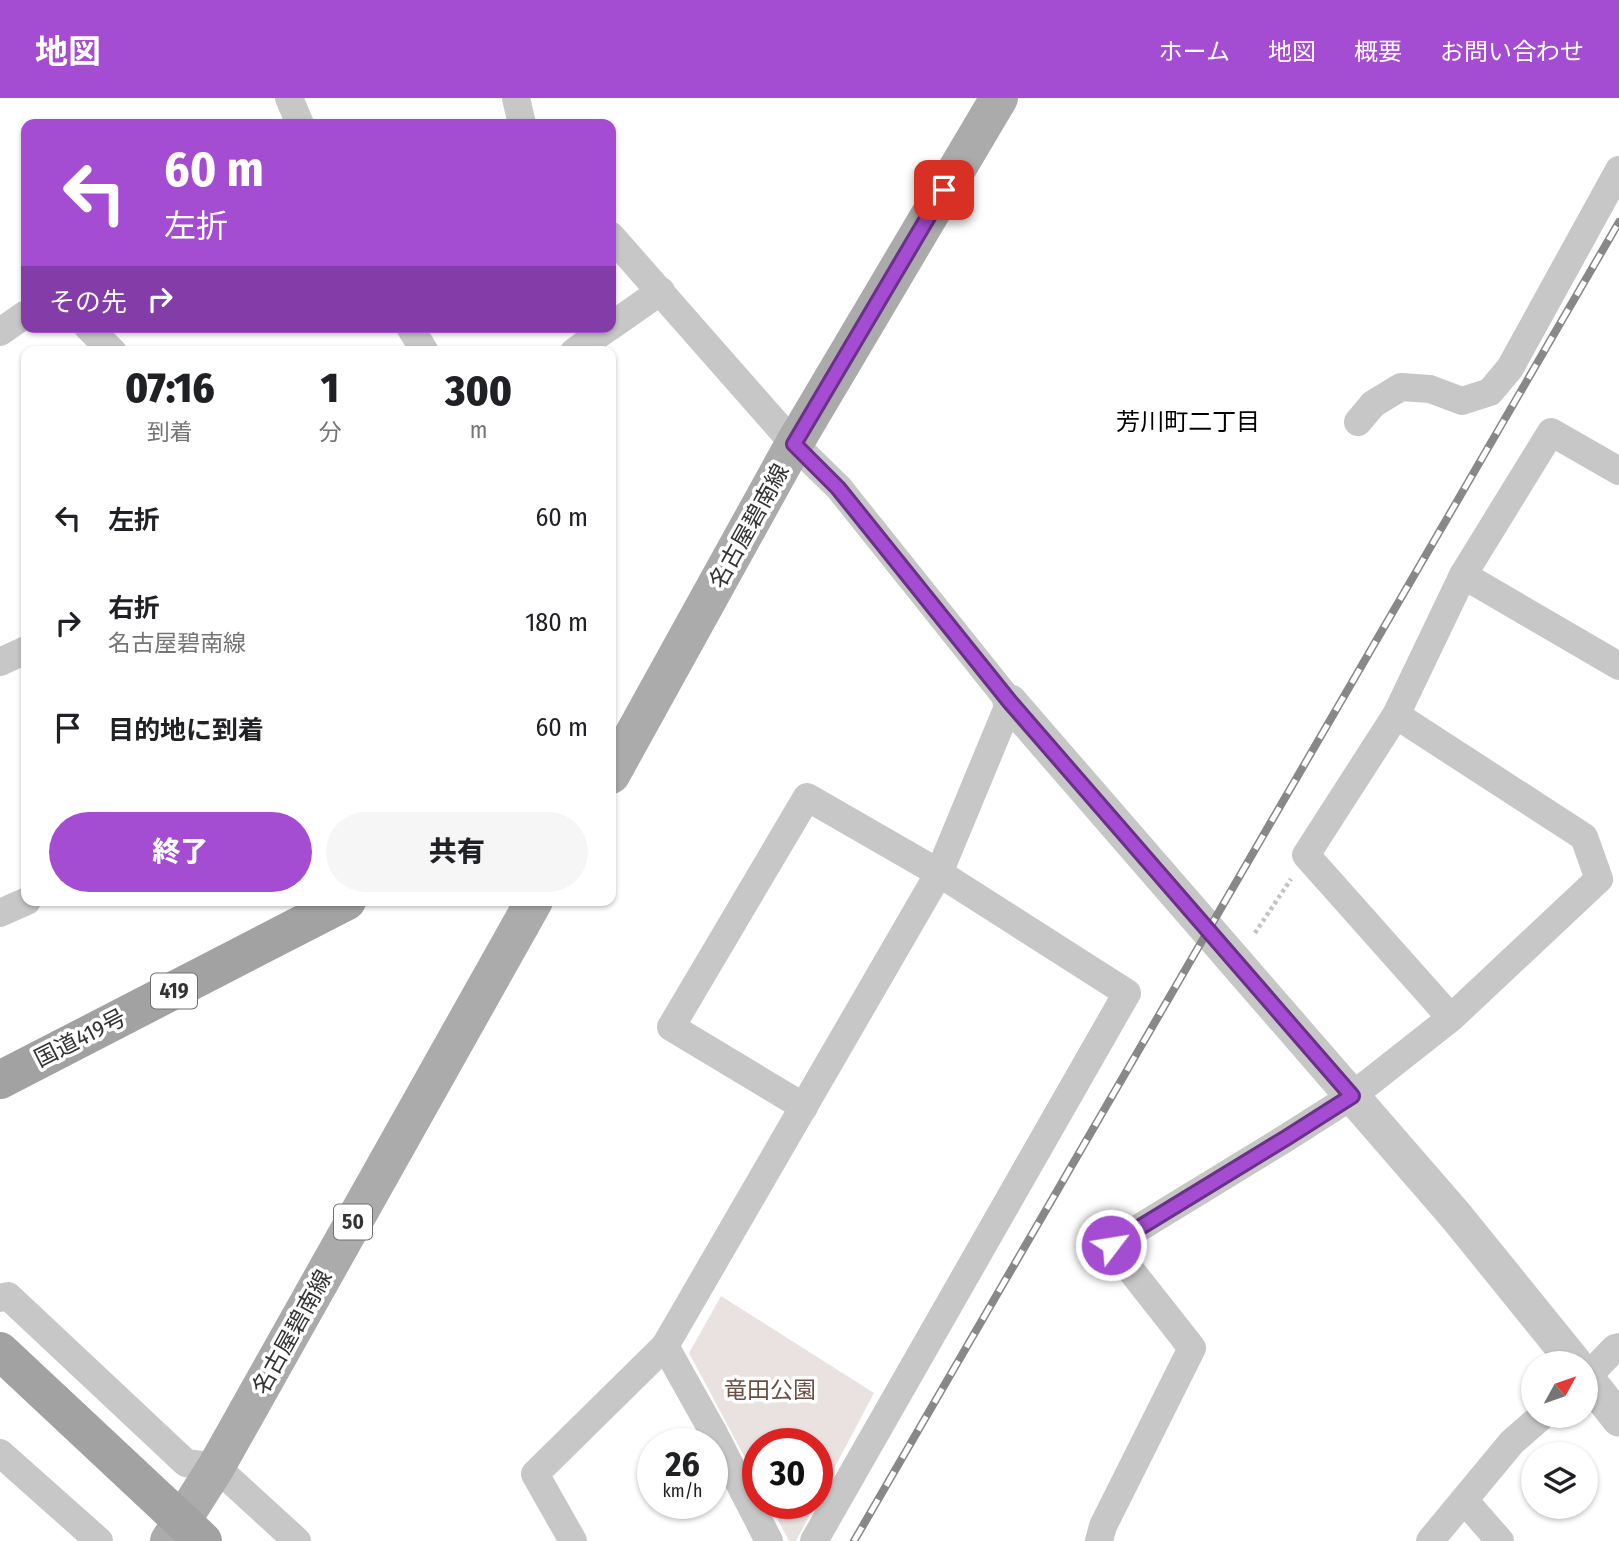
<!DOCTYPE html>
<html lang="ja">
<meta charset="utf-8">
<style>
:root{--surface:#fff;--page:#f6f6f6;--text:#202124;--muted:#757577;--accent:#a44cd2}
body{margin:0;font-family:"Fira Sans Condensed","Noto Sans JP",sans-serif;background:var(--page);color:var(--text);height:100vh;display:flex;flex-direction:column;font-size:26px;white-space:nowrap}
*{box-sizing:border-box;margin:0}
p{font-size:23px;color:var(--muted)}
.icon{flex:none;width:38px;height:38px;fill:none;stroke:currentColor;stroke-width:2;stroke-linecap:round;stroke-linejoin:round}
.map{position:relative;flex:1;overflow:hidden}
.sheet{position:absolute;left:21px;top:248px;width:595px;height:560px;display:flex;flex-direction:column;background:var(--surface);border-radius:14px;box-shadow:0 2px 5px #0004}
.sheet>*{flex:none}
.banner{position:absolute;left:21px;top:21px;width:595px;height:214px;border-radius:14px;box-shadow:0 2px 5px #0004;background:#a44cd2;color:#fff;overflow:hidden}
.needle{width:46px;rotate:50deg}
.buttons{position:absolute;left:1521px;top:1253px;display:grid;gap:14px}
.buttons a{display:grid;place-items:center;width:77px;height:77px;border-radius:50%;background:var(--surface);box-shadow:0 2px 5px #0004;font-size:35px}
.speed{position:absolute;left:637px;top:1330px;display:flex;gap:14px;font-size:35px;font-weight:700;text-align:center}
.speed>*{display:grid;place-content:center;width:91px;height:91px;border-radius:50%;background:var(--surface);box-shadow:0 2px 5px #0004;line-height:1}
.speed small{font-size:18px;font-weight:400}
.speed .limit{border:10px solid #d22;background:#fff;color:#111}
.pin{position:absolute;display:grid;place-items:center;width:60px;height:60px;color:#fff;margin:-30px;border-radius:14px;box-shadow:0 4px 10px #0006}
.me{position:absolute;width:77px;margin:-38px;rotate:59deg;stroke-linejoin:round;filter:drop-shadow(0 0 5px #0008)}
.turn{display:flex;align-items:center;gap:24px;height:147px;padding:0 28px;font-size:32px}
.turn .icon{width:91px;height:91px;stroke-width:2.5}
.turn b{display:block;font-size:49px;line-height:60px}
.then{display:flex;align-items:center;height:66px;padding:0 28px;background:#0003;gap:14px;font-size:26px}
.eta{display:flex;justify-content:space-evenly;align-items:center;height:119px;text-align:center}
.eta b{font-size:42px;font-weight:800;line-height:49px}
.primary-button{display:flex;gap:14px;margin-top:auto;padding:14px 28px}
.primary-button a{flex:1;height:80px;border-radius:42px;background:var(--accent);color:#fff;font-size:28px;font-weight:800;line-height:80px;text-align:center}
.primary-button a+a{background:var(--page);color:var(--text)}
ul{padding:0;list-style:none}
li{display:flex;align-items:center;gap:21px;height:105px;padding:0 28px}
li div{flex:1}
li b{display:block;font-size:26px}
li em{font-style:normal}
header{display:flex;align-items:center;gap:42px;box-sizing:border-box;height:98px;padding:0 35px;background:var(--accent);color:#fff}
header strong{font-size:33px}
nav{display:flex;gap:38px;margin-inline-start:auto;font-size:24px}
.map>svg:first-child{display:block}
.green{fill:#eae2e0}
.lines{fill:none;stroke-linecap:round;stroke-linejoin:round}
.path{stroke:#c3c3c3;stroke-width:4.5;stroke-dasharray:3.5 3.5;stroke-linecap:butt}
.minor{stroke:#c7c7c7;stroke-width:28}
.tertiary{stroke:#c7c7c7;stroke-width:35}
.primary{stroke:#ababab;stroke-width:38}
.trunk{stroke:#a2a2a2;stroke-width:38}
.rail-casing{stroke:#888;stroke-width:8}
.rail{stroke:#fff;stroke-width:5;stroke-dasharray:16;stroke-linecap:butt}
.trunk-bridge{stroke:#a2a2a2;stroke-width:38}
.route-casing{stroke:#6b3188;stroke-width:18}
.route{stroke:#a44cd2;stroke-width:12}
.labels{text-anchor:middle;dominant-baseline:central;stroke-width:7;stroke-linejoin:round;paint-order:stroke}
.shield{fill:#fff;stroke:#707070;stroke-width:2}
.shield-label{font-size:21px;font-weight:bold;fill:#333}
.street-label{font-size:23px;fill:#333;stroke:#fff}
.park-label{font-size:23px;fill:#6a4e44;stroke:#fff}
.neighbourhood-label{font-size:24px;fill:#000;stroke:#fff}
</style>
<header>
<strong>地図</strong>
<nav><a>ホーム</a><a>地図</a><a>概要</a><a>お問い合わせ</a></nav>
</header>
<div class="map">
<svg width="1619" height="1443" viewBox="0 0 1619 1443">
<rect width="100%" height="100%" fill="#fff"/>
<!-- green -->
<g class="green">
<path d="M721 1198 874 1295 817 1403V1346H758V1384L689 1255Z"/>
<path d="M769 1405H816L796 1443H789Z"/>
</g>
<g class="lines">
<!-- path -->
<path class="path" d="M1255 835 1291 781"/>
<!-- minor -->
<g class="minor">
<path d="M289 0 300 26"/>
<path d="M516 0 522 26"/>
<path d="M611 138 794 346 839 390 1010 604 939 775 807 699 671 929 804 1009"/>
<path d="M611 228 661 193"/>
<path d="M88 229 113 254"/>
<path d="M410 229 425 254"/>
<path d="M0 234 26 216"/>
<path d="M574 254 609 229"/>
<path d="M1358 324 1373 306 1401 289 1430 291 1462 303 1490 294 1510 270 1619 72"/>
<path d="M1463 477 1619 568"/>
<path d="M0 564 26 552"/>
<path d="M1396 617 1463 477 1551 334 1619 373"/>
<path d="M0 815 27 803"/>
<path d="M0 1200 8 1198 186 1365 216 1369 297 1443"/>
<path d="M665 1248 712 1332 769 1443"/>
<path d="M1586 1280 1615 1250 1619 1249"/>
<path d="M0 1355 99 1443"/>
<path d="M1464 1402 1500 1443"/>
<path d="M573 1443 535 1376 665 1248 939 775 1127 895 814 1443"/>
<path d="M1099 1443 1103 1428 1192 1250 1111 1147 1286 1040 1352 998 1451 920 1599 781 1584 739 1396 617 1306 757 1451 920"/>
<path d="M1430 1443 1512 1344 1542 1318"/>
</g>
<!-- tertiary -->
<g class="tertiary">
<path d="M1010 604 1456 1118 1575 1265"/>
<path d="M1586 1279 1619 1321"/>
</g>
<!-- primary -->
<g class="primary">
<path d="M611 677 794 346 999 0"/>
<path d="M169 1443 216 1369 534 803"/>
</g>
<!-- trunk -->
<path class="trunk" d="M0 982 347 803"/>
<defs>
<path id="rail" d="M854 1443 1619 124"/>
</defs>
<!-- rail casing -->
<use href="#rail" class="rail-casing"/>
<!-- rail -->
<use href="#rail" class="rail"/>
<!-- trunk-bridge -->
<path class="trunk-bridge" d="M0 1253 203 1443"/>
</g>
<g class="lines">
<defs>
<path id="route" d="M944 92 794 346 838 390 1010 604 1352 998 1286 1040 1111 1147"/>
</defs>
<!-- route casing -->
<use href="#route" class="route-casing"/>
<!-- route -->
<use href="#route" class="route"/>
</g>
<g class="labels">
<!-- shield labels -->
<g class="shield">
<rect x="151" y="875.5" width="46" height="35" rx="5"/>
<rect x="334" y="1106.5" width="38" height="35" rx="5"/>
</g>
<g class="shield-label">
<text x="174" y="893">419</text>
<text x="353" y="1124">50</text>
</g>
<!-- street labels -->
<g class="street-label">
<text transform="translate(749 428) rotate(-61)">名古屋碧南線</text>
<text transform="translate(80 940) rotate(-27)">国道419号</text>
<text transform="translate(292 1234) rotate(-61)">名古屋碧南線</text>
</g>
<!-- park labels -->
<g class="park-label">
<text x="770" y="1292">竜田公園</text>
</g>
<!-- neighbourhood labels -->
<g class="neighbourhood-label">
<text x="1188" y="324">芳川町二丁目</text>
</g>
</g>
</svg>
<div class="buttons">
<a><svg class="needle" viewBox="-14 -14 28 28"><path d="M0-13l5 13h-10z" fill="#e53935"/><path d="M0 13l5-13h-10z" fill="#757577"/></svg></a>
<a><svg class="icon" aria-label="layers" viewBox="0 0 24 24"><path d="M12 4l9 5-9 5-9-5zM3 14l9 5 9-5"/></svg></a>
</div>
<div class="speed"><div>26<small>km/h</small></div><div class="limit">30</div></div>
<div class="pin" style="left:944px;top:92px;background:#d93025"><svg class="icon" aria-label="arrive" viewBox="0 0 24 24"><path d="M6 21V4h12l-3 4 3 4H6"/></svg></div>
<svg class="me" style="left:1111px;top:1147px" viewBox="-20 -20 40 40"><circle r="17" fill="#a44cd2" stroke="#fff" stroke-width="3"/><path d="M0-11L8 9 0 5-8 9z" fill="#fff"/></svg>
<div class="banner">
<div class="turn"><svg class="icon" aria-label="left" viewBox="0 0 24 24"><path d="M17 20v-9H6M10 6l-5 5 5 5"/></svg><div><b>60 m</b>左折</div></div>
<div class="then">その先<svg class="icon" aria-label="right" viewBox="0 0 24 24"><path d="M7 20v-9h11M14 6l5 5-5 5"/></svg></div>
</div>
<section class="sheet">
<div class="eta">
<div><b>07:16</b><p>到着</p></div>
<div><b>1</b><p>分</p></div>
<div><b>300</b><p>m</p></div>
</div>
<ul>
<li><svg class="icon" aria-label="left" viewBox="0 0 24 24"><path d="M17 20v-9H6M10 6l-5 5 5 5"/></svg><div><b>左折</b></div><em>60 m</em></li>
<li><svg class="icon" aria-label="right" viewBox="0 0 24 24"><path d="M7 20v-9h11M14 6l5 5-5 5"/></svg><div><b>右折</b><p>名古屋碧南線</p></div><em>180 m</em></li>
<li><svg class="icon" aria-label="arrive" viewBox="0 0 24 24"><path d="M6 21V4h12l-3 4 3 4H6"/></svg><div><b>目的地に到着</b></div><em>60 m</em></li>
</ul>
<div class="primary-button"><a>終了</a><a>共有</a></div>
</section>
</div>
